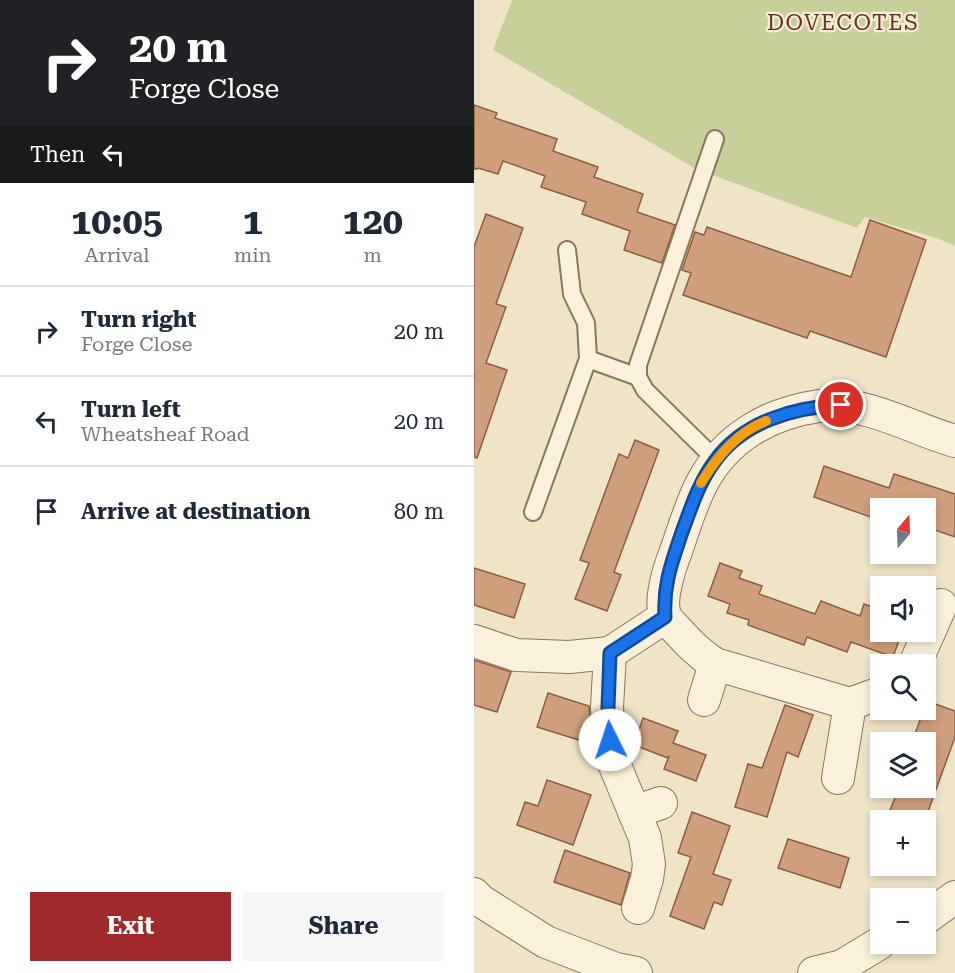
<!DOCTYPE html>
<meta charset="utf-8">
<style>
:root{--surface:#fff;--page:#f6f6f7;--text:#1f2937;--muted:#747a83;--line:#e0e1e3;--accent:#9e2a2b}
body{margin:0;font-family:"Roboto Serif",serif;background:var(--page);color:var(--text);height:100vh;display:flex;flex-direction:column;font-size:22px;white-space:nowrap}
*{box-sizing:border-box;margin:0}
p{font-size:20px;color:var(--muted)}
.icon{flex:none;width:33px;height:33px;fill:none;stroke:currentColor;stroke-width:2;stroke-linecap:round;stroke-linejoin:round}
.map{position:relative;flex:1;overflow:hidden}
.drawer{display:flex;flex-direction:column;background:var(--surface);width:474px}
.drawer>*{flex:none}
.guide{background:#202124;color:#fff;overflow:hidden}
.needle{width:39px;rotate:19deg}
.buttons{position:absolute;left:396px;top:498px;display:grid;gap:12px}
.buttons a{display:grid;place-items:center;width:66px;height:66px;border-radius:0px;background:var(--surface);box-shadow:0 3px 9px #0003;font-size:30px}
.pin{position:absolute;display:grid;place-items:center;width:51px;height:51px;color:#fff;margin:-26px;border:3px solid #fff;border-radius:50%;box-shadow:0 2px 6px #0007}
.me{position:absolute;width:66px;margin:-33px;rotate:356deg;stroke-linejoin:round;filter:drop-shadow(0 0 4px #0008)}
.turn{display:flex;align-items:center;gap:21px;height:126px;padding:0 30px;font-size:27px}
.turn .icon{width:78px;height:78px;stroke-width:2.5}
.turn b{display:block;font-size:42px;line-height:51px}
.then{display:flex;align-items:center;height:57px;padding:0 30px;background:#0003;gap:12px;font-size:22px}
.eta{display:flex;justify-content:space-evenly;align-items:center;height:102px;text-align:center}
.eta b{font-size:36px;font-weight:700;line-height:42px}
.primary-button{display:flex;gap:12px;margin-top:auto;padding:12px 30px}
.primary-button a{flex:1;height:69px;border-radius:0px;background:var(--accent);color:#fff;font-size:24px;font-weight:700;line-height:69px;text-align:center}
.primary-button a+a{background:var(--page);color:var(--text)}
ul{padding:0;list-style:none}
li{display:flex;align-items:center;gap:18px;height:90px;padding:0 30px;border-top:2px solid var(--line)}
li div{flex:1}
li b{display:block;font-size:22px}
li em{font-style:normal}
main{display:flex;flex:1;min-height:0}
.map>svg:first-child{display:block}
.green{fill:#c9cf9b}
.building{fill:#cf9f7d;stroke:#8d5f41;stroke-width:1.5}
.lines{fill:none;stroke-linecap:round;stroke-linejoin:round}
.service-casing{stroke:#8d765c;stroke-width:20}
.minor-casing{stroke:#8d765c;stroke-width:34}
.service{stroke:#faf1dc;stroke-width:16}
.minor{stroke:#faf1dc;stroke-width:32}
.route-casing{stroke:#114b97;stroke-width:15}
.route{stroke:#1a73e8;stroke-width:10}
.slow{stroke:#f59e0b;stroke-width:10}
.labels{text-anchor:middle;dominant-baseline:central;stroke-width:4.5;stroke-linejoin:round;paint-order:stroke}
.neighbourhood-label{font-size:22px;letter-spacing:1.5px;fill:#6b2e1e;stroke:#f7eed8}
</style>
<main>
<section class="drawer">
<div class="guide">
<div class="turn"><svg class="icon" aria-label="right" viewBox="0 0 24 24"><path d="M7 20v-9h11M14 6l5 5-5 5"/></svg><div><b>20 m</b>Forge Close</div></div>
<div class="then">Then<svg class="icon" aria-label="left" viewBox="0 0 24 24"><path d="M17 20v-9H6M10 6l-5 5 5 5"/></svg></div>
</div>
<div class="eta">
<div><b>10:05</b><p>Arrival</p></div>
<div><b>1</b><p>min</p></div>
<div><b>120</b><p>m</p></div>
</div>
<ul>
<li><svg class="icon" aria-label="right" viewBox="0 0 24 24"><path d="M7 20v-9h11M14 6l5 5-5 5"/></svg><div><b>Turn right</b><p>Forge Close</p></div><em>20 m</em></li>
<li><svg class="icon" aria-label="left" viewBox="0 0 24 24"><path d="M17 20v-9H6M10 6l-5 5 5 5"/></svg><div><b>Turn left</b><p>Wheatsheaf Road</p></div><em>20 m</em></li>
<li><svg class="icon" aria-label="arrive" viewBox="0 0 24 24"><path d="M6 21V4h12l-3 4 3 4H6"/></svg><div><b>Arrive at destination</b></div><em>80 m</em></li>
</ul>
<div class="primary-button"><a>Exit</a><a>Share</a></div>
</section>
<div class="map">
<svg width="481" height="973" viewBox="0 0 481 973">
<rect width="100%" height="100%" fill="#f0e4c8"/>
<!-- green -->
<path class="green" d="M38 0H481V246L465 239 391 217 383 228 222 169 19 50Z"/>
<!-- building -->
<g class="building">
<path d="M0 105 23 113 21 118 83 139 79 151 124 167 120 177 169 194 163 212 201 225 188 263 150 250 156 231 108 214 112 202 67 187 71 176 29 161 24 174 4 168 3 169H0Z"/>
<path d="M12 214 49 228 22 304 32 307 12 363 33 370 3 458 0 457V247Z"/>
<path d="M396 220 452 240 412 357 336 331 333 338 209 295 217 273 208 270 221 232 230 235 233 227 377 277Z"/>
<path d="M161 440 185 450 140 572 147 575 133 611 101 599 115 563 106 560 145 454 154 458Z"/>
<path d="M350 466 415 488 420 474 481 494V537L452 527V508H406L405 520 340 497Z"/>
<path d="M246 563 268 571 265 578 288 586 285 594 341 614 347 601 386 616 390 604 406 610V632H428L419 657 377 642 373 652 333 637 330 645 274 625 275 620 253 613 256 604 234 596Z"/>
<path d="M0 568 51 584 40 618 0 605Z"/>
<path d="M0 660 37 672 23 712 0 705Z"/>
<path d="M74 693 115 706 116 717 108 741 63 727Z"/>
<path d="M453 701 481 711V737L451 820H412L425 788H452V742H438Z"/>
<path d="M311 705 339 715 324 757 313 752 293 817 261 807 274 764 288 768Z"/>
<path d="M169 718 204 731 199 743 232 755 222 781 190 769 195 756 194 758 160 745Z"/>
<path d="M73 780 117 795 99 845 43 825 51 802 64 806Z"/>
<path d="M218 812 256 826 239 874 257 880 248 905 240 902 230 929 196 916 217 857 204 853Z"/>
<path d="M314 839 375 858 366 888 304 868Z"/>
<path d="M91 850 156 873 147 905 80 882Z"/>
</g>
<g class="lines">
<defs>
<g id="service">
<path d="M241 139 164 365V377L171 390 242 460"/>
<path d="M114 359 164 377"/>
<path d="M59 512 114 359 112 323 98 294 93 250"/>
</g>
<g id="minor">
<path d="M0 641 42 655 95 657 136 653 191 617"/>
<path d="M136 653 133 707 137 756 171 838 175 864 173 879 164 908"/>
<path d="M441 664 467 605"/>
<path d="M230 700 241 664"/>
<path d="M376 704 241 664C225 654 214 642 201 628 198 625 194 621 192 617 184 602 196 566 202 551 210 528 217 504 228 483 252 437 296 413 345 406 392 400 438 429 481 441"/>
<path d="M364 778 376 704 406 693"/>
<path d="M160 812 187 803"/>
<path d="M0 894 7 901 72 942 142 969 162 973"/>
<path d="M452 918 481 897"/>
<path d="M340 973 368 966 406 943"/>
</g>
</defs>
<!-- service casing -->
<use href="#service" class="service-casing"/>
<!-- minor casing -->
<use href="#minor" class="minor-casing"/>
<!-- service -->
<use href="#service" class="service"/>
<!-- minor -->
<use href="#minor" class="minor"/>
</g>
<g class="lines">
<defs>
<path id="route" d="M136 740 134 707 136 653 191 617C189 584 198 562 208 532 217 508 225 482 241 461 269 422 320 407 367 405"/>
</defs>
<!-- route casing -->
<use href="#route" class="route-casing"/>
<!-- route -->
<use href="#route" class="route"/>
<!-- slow -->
<path class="slow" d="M227 483C243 457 263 432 292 421"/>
</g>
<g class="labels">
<!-- neighbourhood labels -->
<g class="neighbourhood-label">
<text x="369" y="22">DOVECOTES</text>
</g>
</g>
</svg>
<div class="buttons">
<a><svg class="needle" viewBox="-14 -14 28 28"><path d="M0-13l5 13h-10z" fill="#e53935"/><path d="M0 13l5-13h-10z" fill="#747a83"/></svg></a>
<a><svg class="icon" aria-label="sound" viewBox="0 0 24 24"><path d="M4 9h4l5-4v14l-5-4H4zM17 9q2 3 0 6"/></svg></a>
<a><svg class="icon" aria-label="search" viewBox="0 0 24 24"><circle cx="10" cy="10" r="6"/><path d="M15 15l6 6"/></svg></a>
<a><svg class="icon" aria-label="layers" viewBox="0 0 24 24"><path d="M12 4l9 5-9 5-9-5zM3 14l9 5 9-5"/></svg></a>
<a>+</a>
<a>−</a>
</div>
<div class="pin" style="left:367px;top:405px;background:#d93025"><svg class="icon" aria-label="arrive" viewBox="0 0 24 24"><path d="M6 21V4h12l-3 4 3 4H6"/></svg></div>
<svg class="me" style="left:136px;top:740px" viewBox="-20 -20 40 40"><circle r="19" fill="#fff"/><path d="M0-13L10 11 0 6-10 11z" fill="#1a73e8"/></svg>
</div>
</main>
